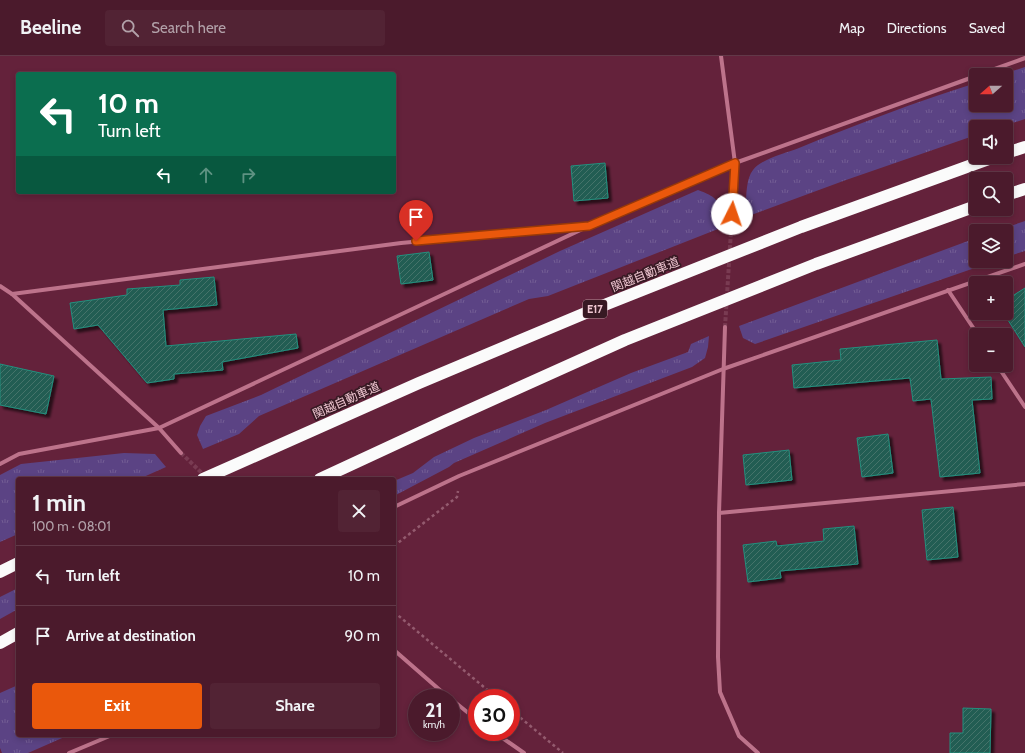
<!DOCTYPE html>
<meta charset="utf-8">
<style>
:root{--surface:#4b1a2c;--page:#522334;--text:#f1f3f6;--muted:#b2a1a9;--line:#623848;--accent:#ea580c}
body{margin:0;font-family:Cabin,"Noto Sans JP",sans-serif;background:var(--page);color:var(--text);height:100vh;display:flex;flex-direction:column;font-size:15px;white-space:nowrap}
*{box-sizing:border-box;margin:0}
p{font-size:13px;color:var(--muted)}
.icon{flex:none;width:22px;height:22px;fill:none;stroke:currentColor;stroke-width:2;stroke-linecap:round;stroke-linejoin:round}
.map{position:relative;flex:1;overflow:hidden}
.sheet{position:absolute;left:16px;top:421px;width:380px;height:260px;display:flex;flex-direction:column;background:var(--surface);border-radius:4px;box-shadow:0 2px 6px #0003,0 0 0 1px var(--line)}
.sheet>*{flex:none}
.banner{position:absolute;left:16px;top:16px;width:380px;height:122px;border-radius:4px;box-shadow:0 2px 6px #0003,0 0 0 1px var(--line);background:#0b6e4f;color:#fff;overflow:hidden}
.needle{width:26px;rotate:249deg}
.buttons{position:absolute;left:969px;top:12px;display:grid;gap:8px}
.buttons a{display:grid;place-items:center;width:44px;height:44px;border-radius:4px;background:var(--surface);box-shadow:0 2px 6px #0003,0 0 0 1px var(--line);font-size:20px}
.speed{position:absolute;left:408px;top:633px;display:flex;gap:8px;font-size:20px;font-weight:700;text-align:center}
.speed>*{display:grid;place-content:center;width:52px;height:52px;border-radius:50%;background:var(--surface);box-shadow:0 2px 6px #0003,0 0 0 1px var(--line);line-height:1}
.speed small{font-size:10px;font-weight:400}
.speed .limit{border:6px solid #d22;background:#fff;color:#111}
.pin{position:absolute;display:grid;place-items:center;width:34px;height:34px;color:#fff;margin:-41px -17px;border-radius:50% 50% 50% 0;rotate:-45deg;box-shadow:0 0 4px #0007}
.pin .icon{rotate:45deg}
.me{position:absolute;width:44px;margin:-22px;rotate:4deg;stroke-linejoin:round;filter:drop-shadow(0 0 3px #0008)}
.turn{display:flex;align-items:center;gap:14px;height:84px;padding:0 16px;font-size:18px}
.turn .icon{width:52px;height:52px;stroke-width:2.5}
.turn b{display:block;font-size:28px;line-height:34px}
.lanes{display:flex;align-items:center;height:38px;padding:0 16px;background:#0003;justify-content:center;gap:20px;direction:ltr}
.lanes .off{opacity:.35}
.round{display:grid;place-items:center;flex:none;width:42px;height:42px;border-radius:4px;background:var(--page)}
.summary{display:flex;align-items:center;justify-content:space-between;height:68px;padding:0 16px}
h1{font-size:24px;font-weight:700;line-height:30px}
.primary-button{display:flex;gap:8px;margin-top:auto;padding:8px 16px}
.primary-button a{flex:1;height:46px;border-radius:4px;background:var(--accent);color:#fff;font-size:16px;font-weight:700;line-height:46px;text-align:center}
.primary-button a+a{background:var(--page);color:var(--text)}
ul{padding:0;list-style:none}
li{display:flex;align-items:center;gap:12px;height:60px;padding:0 16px;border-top:1px solid var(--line)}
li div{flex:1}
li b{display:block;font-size:15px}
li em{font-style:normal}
header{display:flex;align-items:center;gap:24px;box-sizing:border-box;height:56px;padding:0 20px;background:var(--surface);border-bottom:1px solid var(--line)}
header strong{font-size:19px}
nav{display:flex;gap:22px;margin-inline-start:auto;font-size:14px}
.search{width:280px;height:36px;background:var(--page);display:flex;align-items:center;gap:10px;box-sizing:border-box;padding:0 14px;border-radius:4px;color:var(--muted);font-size:15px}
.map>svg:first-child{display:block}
.grass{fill:url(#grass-tufts)}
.building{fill:url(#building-hatch);stroke:#22907e;filter:url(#shadow)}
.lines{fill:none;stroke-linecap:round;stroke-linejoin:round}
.street-tunnel{stroke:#793b52;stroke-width:4;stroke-dasharray:4 2;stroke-linecap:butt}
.path{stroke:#945b6f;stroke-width:2.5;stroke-dasharray:3 3;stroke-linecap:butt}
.street{stroke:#bd738b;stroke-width:4}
.highway{stroke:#fbfbfb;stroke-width:12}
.route-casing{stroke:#983908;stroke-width:10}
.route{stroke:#ea580c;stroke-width:7}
.labels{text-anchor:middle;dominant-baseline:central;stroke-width:3.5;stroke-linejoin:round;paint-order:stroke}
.shield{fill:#371923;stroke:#b8929d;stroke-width:1}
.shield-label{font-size:11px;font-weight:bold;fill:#efc6d1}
.street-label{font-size:12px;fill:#efc6d1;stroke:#371923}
</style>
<header>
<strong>Beeline</strong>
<div class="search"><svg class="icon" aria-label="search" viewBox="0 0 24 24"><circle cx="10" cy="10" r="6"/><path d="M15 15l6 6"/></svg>Search here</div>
<nav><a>Map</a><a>Directions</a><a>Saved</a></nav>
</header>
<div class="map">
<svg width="1025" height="697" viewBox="0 0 1025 697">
<defs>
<pattern id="grass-tufts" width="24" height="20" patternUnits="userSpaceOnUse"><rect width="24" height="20" fill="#5b4384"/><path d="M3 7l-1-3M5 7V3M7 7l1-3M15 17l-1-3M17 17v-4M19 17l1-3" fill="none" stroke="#735d94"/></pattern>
<pattern id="building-hatch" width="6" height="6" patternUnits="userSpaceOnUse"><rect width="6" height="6" fill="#245d53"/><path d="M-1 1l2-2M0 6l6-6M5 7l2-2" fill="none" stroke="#44736b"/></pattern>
<filter id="shadow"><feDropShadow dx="3.5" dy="3.5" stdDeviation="1" flood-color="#0009"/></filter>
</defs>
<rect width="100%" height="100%" fill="#64223b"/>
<!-- grass -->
<g class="grass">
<path d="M1025 11V63L1000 71H976V79L846 124 746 161C746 149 745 123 753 114 761 103 786 97 799 92 857 68 916 46 976 27V49H1006V19H1000Z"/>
<path d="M698 134C723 143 721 149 718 173L548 240 529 243 259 360 239 378 203 393 197 379 200 370 206 360 261 339 560 195Z"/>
<path d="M1025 165V195L1006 201V175H996Z"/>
<path d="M976 182V205H995L755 288 743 282 739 270Z"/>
<path d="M709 280 708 291 705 302 692 311 545 367 454 407 449 411 394 440V425L413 417 434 401 474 382 546 354 631 317 688 296 691 288Z"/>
<path d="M124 397 155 398 166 411 139 423H18V478L0 486V419L21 408Z"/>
<path d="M18 532V553L0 563V541Z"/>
<path d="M18 629V679H69L28 697H2L0 692V637Z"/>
</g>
<!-- building -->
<g class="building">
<path d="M605 107 608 142 574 145 571 110Z"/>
<path d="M429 196 433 224 401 228 397 200Z"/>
<path d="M214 221 217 249 163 254 166 290 296 278 298 292 222 306 223 314 174 318V323L147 327 98 269 74 273 70 247 127 239V233L180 229V224Z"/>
<path d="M1025 232V291L1006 261V244Z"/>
<path d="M937 284 941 323 991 321 992 343 972 344 980 417 940 421 931 343 913 345 910 322 794 332 792 309 841 304 840 293Z"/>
<path d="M0 308 54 320 46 358 0 349Z"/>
<path d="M888 378 893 417 862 421 857 382Z"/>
<path d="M789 394 792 424 746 429 743 399Z"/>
<path d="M953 451 958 501 927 504 922 454Z"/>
<path d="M854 470 858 508 780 515 781 522 748 526 743 489 776 485 777 490 824 485 823 473Z"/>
<path d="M963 652 991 653 990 697H950V677H963Z"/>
</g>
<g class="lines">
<!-- street-tunnel -->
<g class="street-tunnel">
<path d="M725 271 732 159"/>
<path d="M181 397 205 420"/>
</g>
<!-- path -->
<g class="path">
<path d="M394 490 457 441 458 435"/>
<path d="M394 556 497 642"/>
<path d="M511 654 563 697"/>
</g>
<!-- street -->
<g class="street">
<path d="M721 0 735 107 732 159"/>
<path d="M978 19 1025 2"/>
<path d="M0 230 12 238 159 372 181 397"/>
<path d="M948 234 978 279"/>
<path d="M12 238 401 187 586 170"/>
<path d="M725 271 719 457 718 601 720 636 739 680 758 697"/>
<path d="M997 309 1025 351"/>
<path d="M0 408 19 398 159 372 589 170 735 107 976 20"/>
<path d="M394 451 459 420 723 313 1025 208"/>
<path d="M719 457 1025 428"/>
<path d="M394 594 449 642"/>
<path d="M451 643 477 664"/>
<path d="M494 676 524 697"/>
<path d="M69 697 112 679"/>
</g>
<!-- highway -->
<g class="highway">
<path d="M1006 97 1025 91"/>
<path d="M1006 139 1025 133"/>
<path d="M203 423 419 327 607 248 801 171 994 101"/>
<path d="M320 423 445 365 625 284 816 208 976 150"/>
<path d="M0 516 18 507"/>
<path d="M0 587 18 577"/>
</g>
</g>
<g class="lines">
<defs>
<path id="route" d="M416 185 589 170 735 107 732 158"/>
</defs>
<!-- route casing -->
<use href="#route" class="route-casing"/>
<!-- route -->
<use href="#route" class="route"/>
</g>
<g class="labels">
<!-- shield labels -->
<rect class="shield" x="583" y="244" width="24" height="18" rx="3"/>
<g class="shield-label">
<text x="595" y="253">E17</text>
</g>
<!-- street labels -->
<g class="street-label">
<text transform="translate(645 218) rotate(-22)">関越自動車道</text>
<text transform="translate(346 344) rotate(-24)">関越自動車道</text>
</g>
</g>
</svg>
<div class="buttons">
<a><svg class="needle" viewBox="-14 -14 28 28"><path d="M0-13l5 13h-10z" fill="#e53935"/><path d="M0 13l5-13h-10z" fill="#b2a1a9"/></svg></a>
<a><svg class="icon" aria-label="sound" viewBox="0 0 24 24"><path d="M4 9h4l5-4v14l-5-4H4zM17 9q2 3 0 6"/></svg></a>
<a><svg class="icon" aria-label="search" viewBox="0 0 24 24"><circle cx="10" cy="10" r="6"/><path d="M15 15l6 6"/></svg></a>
<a><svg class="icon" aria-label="layers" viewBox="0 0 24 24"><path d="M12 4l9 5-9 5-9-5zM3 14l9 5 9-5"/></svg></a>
<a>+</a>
<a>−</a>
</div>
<div class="speed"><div>21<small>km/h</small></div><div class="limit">30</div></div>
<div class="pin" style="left:416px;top:185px;background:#d93025"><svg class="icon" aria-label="arrive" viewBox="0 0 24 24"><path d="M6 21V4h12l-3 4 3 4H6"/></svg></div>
<svg class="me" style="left:732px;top:158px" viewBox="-20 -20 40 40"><circle r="19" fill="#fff"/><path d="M0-13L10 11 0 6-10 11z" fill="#ea580c"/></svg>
<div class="banner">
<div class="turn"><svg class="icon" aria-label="left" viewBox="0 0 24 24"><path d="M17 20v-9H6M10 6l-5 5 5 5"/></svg><div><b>10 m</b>Turn left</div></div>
<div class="lanes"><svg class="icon" aria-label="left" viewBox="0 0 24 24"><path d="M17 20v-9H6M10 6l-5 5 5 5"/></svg><svg class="icon off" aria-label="ahead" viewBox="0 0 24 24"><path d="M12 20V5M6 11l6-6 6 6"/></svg><svg class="icon off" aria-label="right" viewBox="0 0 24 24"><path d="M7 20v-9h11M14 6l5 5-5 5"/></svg></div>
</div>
<section class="sheet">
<div class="summary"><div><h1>1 min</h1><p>100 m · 08:01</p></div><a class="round"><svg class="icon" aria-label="close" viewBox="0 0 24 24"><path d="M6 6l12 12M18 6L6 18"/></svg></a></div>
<ul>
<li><svg class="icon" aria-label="left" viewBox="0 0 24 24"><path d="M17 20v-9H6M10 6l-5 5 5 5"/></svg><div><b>Turn left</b></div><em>10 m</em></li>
<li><svg class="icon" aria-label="arrive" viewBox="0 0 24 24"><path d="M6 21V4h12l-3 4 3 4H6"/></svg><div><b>Arrive at destination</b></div><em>90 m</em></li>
</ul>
<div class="primary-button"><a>Exit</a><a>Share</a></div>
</section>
</div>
